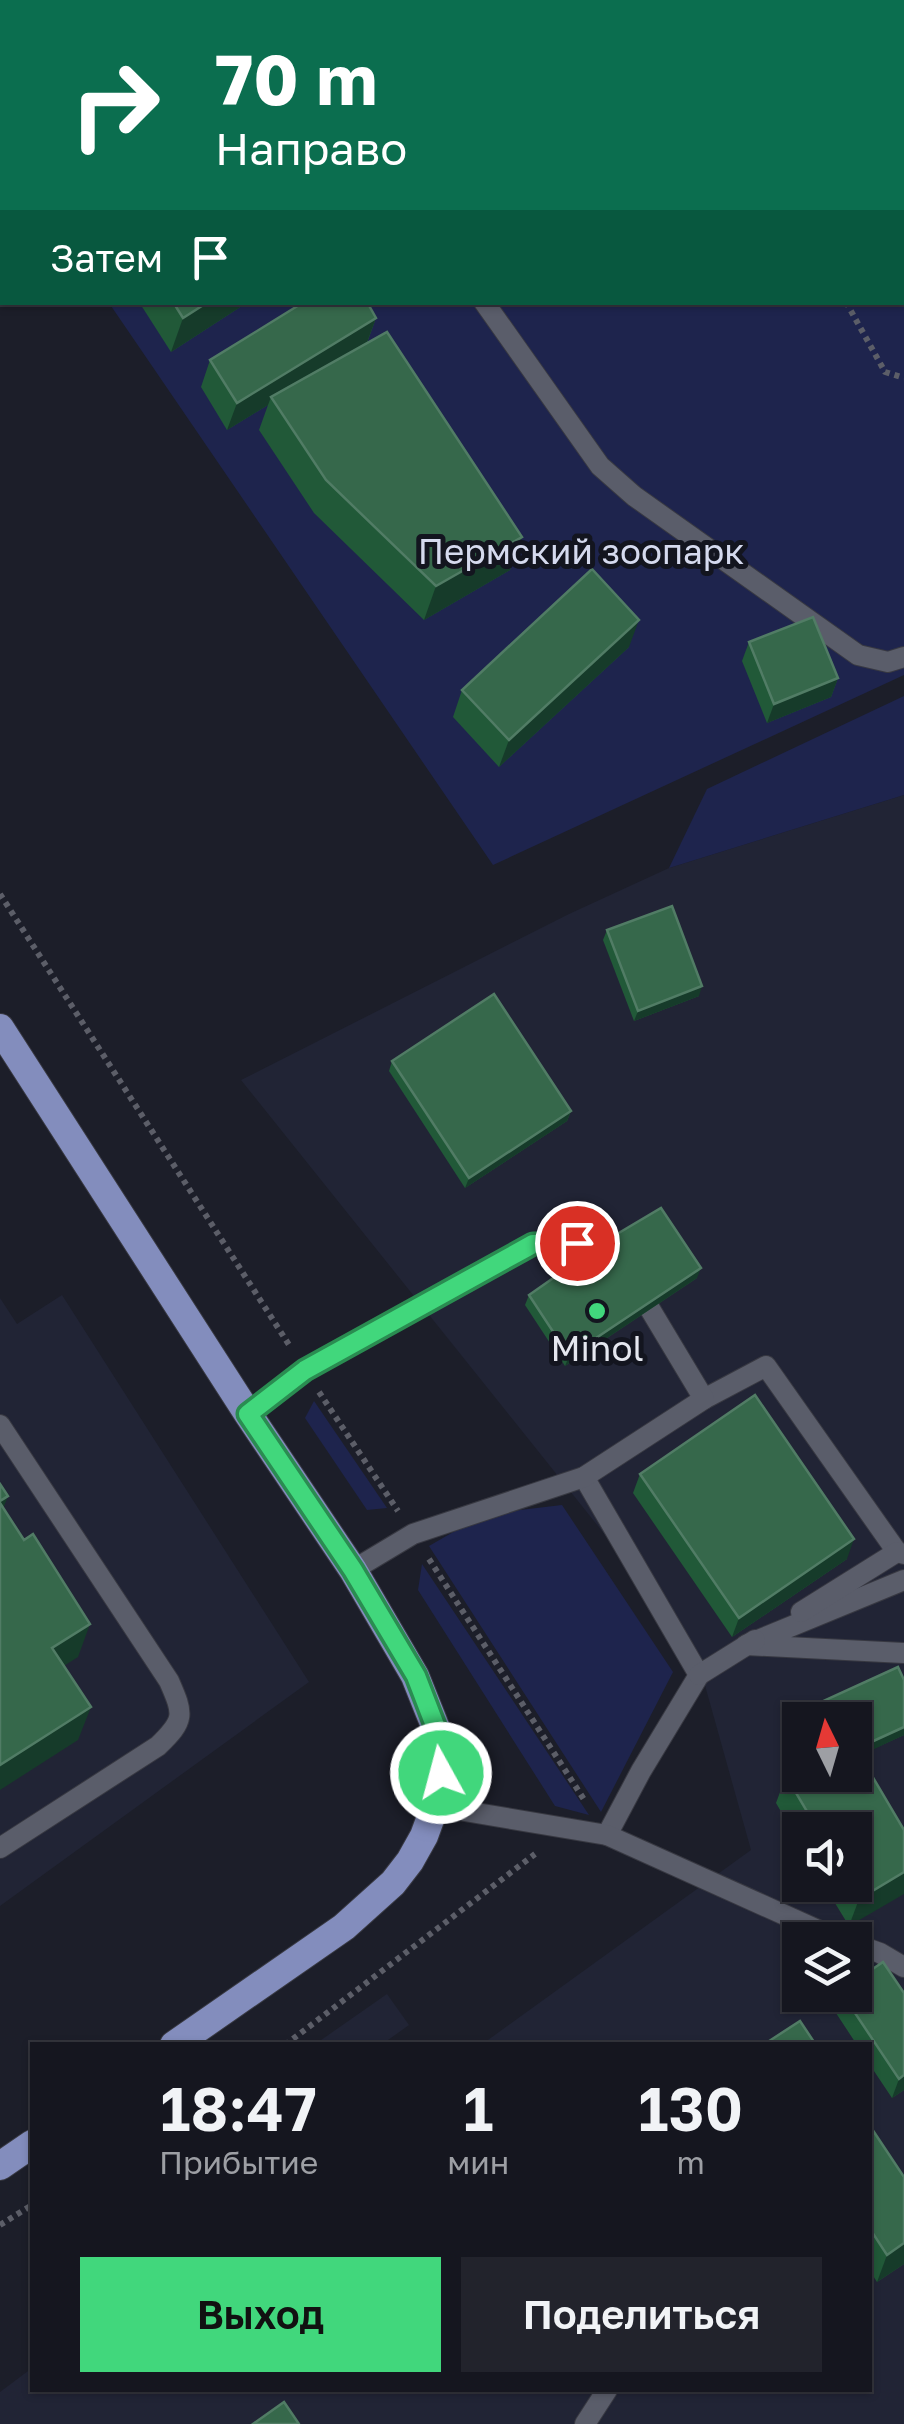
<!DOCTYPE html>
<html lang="ru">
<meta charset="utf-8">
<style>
:root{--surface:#15161f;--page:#22232c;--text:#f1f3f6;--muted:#9d9fa4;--line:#34353d;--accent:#41d77c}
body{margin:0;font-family:"Golos Text",sans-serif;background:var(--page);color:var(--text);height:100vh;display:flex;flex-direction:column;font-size:38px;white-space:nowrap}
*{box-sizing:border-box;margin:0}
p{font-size:32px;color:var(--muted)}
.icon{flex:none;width:55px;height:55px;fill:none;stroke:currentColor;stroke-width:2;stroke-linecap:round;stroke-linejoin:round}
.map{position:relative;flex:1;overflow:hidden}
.drawer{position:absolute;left:30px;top:2042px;width:842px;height:350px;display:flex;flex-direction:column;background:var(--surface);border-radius:0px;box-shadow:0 2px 8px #0004,0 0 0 2px var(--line)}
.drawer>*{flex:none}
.guide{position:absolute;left:0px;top:0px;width:905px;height:305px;box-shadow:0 2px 8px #0004,0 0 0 2px var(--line);background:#0b6e4f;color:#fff;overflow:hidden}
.needle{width:65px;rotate:355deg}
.tools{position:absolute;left:782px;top:1702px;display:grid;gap:20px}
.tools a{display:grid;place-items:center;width:90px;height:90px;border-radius:0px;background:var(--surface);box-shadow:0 2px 8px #0004,0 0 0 2px var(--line);font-size:50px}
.pin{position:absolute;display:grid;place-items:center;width:85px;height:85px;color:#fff;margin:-42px;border:5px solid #fff;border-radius:50%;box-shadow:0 2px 10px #0007}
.me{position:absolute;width:110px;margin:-55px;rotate:353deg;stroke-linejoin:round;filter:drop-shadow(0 0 8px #0008)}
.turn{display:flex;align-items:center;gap:35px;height:210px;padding:0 50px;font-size:45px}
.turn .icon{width:130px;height:130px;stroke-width:2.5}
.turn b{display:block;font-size:70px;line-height:85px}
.then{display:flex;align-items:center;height:95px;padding:0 50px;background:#0003;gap:20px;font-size:38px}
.eta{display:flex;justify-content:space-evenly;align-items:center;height:170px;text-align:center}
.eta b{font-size:60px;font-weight:600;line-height:70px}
.action{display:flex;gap:20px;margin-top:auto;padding:20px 50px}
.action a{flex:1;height:115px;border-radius:0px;background:var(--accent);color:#111;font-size:40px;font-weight:600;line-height:115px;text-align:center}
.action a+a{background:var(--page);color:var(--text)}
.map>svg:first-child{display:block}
.built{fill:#212435;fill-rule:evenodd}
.green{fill:#1e244d}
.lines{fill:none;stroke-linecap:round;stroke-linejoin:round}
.service-casing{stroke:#383942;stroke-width:22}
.primary-casing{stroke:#383942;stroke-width:30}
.path{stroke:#5c5e68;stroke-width:6;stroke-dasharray:5 5;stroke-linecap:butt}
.service{stroke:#5a5d6a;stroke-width:20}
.primary{stroke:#838dbd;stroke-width:28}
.wall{fill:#215938}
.shaded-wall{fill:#163b2a}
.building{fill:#36684b;stroke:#517c65;stroke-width:2.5}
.route-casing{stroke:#2a8c51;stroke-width:25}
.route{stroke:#41d77c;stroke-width:18}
.poi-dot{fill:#41d77c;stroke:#13151f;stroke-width:4}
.labels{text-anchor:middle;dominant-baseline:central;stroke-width:10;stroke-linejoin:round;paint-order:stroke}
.park-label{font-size:35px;fill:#d5daee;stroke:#13151f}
.poi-label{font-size:35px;fill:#e5e7ef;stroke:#13151f}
</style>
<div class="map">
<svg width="904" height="2424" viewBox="0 0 904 2424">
<rect width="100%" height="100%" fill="#1c1e29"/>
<!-- built -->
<g class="built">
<path d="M904 795V2424H0V2392L32 2368V2390H870V2045H481L751 1850 694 1646 241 1080 569 914 669 868ZM800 1720H855V1775H800ZM800 1830H855V1885H800ZM800 1940H855V1995H800Z"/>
<path d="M62 1295 309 1682 0 1906V1298L17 1324Z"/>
<path d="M387 1994 409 2025 381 2045H314Z"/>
</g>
<!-- green -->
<g class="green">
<path d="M0 0H904V675L493 865 109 303 902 302V2H2V146L0 142Z"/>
<path d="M904 696V795L669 868 707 789Z"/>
<path d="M314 1401 387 1508 367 1510 305 1418Z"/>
<path d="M562 1505 673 1672 601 1812 429 1546 469 1523 520 1510Z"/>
<path d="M422 1564 589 1815 555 1806 418 1590Z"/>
</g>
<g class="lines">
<defs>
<g id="service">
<path d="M277 0 278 2"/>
<path d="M484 302 600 466 634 496 858 655 888 662 904 657"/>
<path d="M704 1399 766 1366 897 1552 904 1554"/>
<path d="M248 1414 305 1370 533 1244 577 1243 609 1247"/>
<path d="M0 1425 169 1681C184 1715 185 1720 158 1746L0 1848"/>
<path d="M584 1477 699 1675 641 1771 607 1835"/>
<path d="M353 1570 413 1534 584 1477 704 1399 650 1309"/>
<path d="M904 1580 746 1645 904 1653"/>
<path d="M801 1612 897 1552"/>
<path d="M699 1675 755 1640"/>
<path d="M435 1806 607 1835 818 1930 844 1940"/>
<path d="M855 1944 880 1953 904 1967"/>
<path d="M585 2424 607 2390"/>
</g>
<g id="primary">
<path d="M0 1028 248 1414 353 1570 415 1676 441 1741V1773L435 1806 424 1836 410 1861 393 1883 344 1927 174 2045"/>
<path d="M0 2166 32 2144"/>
</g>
</defs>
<!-- service casing -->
<use href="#service" class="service-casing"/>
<!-- primary casing -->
<use href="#primary" class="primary-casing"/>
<!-- path -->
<g class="path">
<path d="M671 0 676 2"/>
<path d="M838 2V0"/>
<path d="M902 105H904"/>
<path d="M846 302 885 372 904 378"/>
<path d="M0 894 291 1348"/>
<path d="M319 1392 398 1511"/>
<path d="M429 1559 585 1801"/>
<path d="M285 2045 535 1854"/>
<path d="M0 2225 32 2205"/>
</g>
<!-- service -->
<use href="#service" class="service"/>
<!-- primary -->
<use href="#primary" class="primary"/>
</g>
<!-- wall -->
<g class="wall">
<path d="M48 0H227L229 2H50Z"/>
<path d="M904 164V290L902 289V166Z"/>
<path d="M139 302H248L171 352Z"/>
<path d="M376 318 367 343 522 537 510 570 424 620 314 513 259 430 268 405 227 430 201 387 210 360Z"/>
<path d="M749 642 838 678 831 697 767 723 742 661Z"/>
<path d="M629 647 499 767 453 717 462 690Z"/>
<path d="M607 930 699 996 634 1021 603 940Z"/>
<path d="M392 1061 571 1111 567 1121 465 1188 389 1071Z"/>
<path d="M697 1278 565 1366 525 1305 529 1295Z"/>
<path d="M640 1474 847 1559 732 1637 633 1493Z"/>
<path d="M904 1680V1735L860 1755 904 1830 849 1926 824 1885H855V1830H800V1844L776 1803 786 1776 855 1775V1720H821L817 1712 821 1702Z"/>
<path d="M839 1995H855L904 2090 892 2098 870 2065V2045H857L834 2010Z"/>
<path d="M870 2126 904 2177V2264L877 2282 870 2271Z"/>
</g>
<!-- shaded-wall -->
<g class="shaded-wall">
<path d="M208 302H248L171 352 183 318Z"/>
<path d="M376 318 366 345 271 397 268 405 227 430 237 403Z"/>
<path d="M522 537 510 570 424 620 436 586Z"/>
<path d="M639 620 629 647 499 767 509 740Z"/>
<path d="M838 678 831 697 767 723 774 704Z"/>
<path d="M702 986 699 996 634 1021 638 1011Z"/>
<path d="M571 1111 567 1121 465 1188 469 1178Z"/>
<path d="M701 1268 697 1278 565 1366 569 1356Z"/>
<path d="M8 1496 0 1517V1501Z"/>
<path d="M854 1539 847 1559 732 1637 739 1618Z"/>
<path d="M90 1624 78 1657 40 1681 52 1648Z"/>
<path d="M91 1707 78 1740 0 1790V1765Z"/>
<path d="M904 1727V1735L855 1758V1749Z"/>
<path d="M904 1872V1894L849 1926 859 1899Z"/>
<path d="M904 2075V2090L892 2098 899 2079Z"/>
<path d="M904 2243V2264L877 2282 887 2255Z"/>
</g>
<!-- building -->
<g class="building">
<path d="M82 0H227L229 2H84Z"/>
<path d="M904 164V257L902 256V166Z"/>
<path d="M173 302H208L183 318Z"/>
<path d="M304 302H367L376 318 237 403 210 360Z"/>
<path d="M387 332 522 537 436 586 326 480 271 397Z"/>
<path d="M592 569 639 620 509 740 462 690Z"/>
<path d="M813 617 838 678 774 704 749 642Z"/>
<path d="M672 906 702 986 638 1011 607 930Z"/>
<path d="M494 994 571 1111 469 1178 392 1061Z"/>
<path d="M661 1208 701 1268 569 1356 529 1295 612 1237Z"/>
<path d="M755 1395 854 1539 739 1618 640 1474Z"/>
<path d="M0 1484 8 1496 0 1501Z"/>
<path d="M0 1503 24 1540 33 1534 90 1624 52 1648 91 1707 0 1765Z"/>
<path d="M898 1667 904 1680V1727L856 1749 855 1720H829L821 1702Z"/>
<path d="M855 1747 904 1830V1872L859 1899 850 1885H855V1830H818L786 1776 800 1767V1775H855Z"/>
<path d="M883 1962 904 1993V2075L899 2079 843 1995H855V1981Z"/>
<path d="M800 2021 816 2045H763Z"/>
<path d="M870 2126 904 2177V2243L887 2255 870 2229Z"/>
<path d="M284 2402 299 2424H253Z"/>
</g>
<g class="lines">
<defs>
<path id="route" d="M441 1773V1741L416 1676 353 1570 248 1414 305 1370 533 1244 577 1243"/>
</defs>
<!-- route casing -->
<use href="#route" class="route-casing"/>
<!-- route -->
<use href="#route" class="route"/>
</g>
<!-- markers -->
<circle class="poi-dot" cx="597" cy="1311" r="10"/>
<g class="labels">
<!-- park labels -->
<g class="park-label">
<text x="581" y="551">Пермский зоопарк</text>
</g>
<!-- poi labels -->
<g class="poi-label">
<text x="597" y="1348">Minol</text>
</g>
</g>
</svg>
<div class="tools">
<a><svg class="needle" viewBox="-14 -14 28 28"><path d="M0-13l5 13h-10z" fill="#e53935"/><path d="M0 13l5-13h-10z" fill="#9d9fa4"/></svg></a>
<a><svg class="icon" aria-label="sound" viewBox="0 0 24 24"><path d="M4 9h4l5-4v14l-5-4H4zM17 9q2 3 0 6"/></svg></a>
<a><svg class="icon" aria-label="layers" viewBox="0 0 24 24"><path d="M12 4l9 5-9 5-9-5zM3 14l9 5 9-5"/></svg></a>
</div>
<div class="pin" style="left:577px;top:1243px;background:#d93025"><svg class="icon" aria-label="arrive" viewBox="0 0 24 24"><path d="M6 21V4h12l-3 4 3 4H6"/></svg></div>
<svg class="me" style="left:441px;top:1773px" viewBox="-20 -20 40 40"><circle r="17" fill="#41d77c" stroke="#fff" stroke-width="3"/><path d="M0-11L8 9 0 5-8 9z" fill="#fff"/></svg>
<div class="guide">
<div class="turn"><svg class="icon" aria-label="right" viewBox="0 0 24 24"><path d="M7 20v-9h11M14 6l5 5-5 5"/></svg><div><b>70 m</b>Направо</div></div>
<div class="then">Затем<svg class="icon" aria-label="arrive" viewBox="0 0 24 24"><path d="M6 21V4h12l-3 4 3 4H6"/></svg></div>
</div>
<section class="drawer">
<div class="eta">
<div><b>18:47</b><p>Прибытие</p></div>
<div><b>1</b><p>мин</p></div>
<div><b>130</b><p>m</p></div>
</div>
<div class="action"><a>Выход</a><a>Поделиться</a></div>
</section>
</div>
